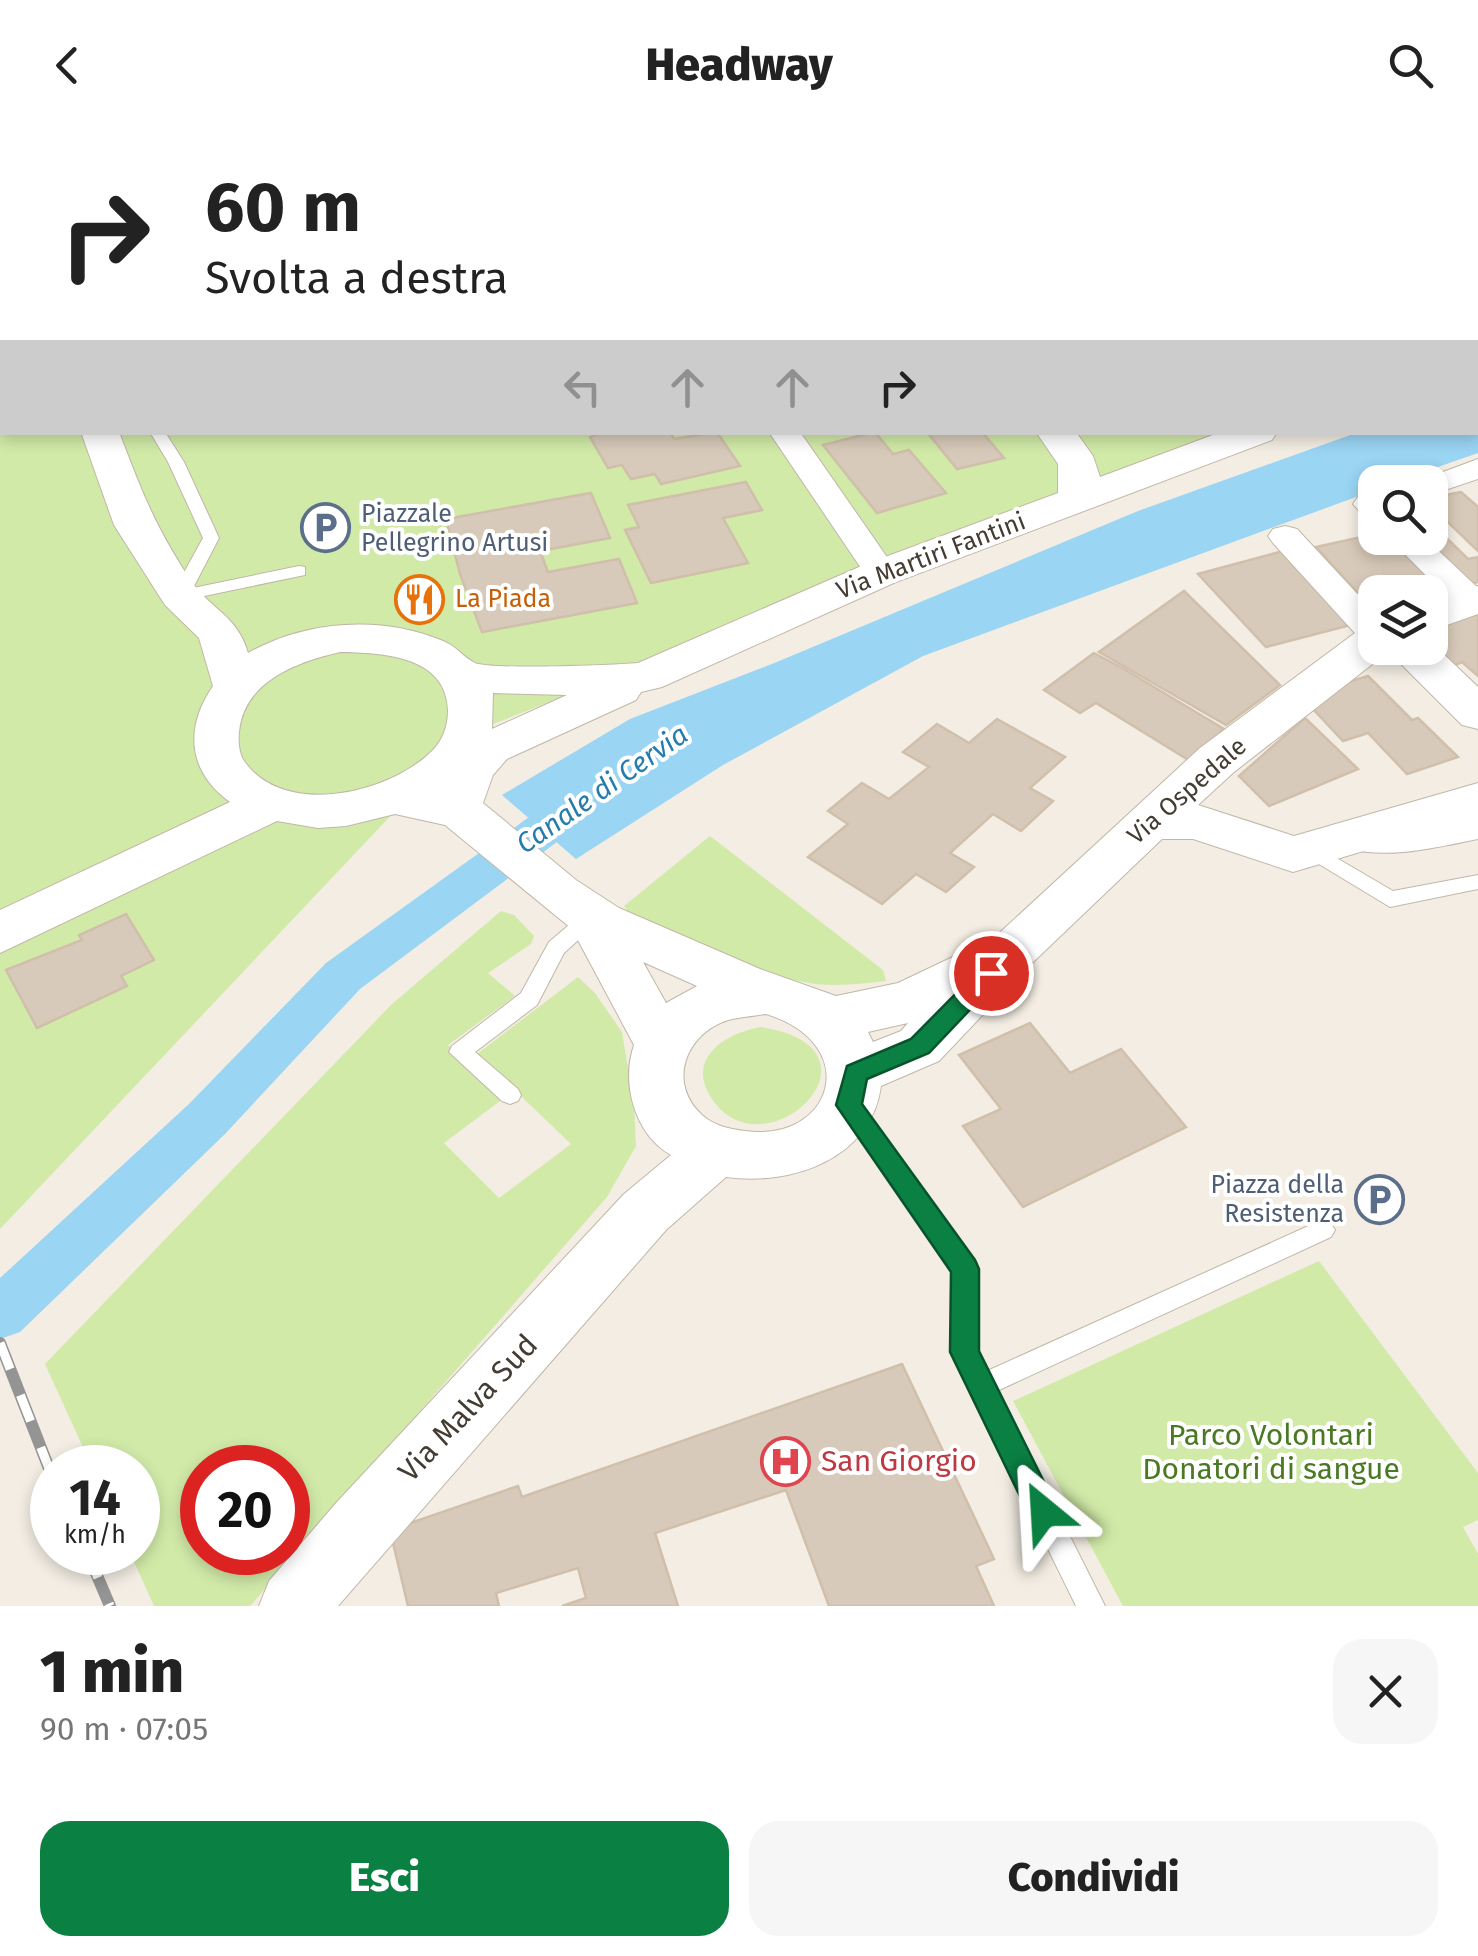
<!DOCTYPE html>
<html lang="it">
<meta charset="utf-8">
<style>
:root{--surface:#fff;--page:#f6f6f6;--text:#222;--muted:#767676;--accent:#0b8043}
body{margin:0;font-family:"Fira Sans",sans-serif;background:var(--page);color:var(--text);height:100vh;display:flex;flex-direction:column;font-size:38px;white-space:nowrap}
*{box-sizing:border-box;margin:0}
p{font-size:32px;color:var(--muted)}
.icon{flex:none;width:55px;height:55px;fill:none;stroke:currentColor;stroke-width:2;stroke-linecap:round;stroke-linejoin:round}
.map{position:relative;height:1476px;overflow:hidden}
.drawer{display:flex;flex-direction:column;background:var(--surface);flex:1}
.drawer>*{flex:none}
.banner{position:absolute;left:0px;top:0px;width:1480px;height:305px;box-shadow:0 5px 15px #0003;background:#fff;color:var(--text);overflow:hidden}
.buttons{position:absolute;left:1358px;top:335px;display:grid;gap:20px}
.buttons a{display:grid;place-items:center;width:90px;height:90px;border-radius:20px;background:var(--surface);box-shadow:0 5px 15px #0003;font-size:50px}
.speed{position:absolute;left:30px;top:1315px;display:flex;gap:20px;font-size:50px;font-weight:700;text-align:center}
.speed>*{display:grid;place-content:center;width:130px;height:130px;border-radius:50%;background:var(--surface);box-shadow:0 5px 15px #0003;line-height:1}
.speed small{font-size:25px;font-weight:400}
.speed .limit{border:15px solid #d22;background:#fff;color:#111}
.pin{position:absolute;display:grid;place-items:center;width:85px;height:85px;color:#fff;margin:-42px;border:5px solid #fff;border-radius:50%;box-shadow:0 2px 10px #0007}
.me{position:absolute;width:110px;margin:-55px;rotate:333deg;stroke-linejoin:round;filter:drop-shadow(0 0 8px #0008)}
.turn{display:flex;align-items:center;gap:35px;height:210px;padding:0 40px;font-size:45px}
.turn .icon{width:130px;height:130px;stroke-width:2.5}
.turn b{display:block;font-size:70px;line-height:85px}
.lanes{display:flex;align-items:center;height:95px;padding:0 40px;background:#0003;justify-content:center;gap:50px;direction:ltr}
.lanes .off{opacity:.35}
.round{display:grid;place-items:center;flex:none;width:105px;height:105px;border-radius:30px;background:var(--page)}
.head{display:flex;align-items:center;justify-content:space-between;height:170px;padding:0 40px}
h1{font-size:60px;font-weight:800;line-height:75px}
.cta{display:flex;gap:20px;margin-top:auto;padding:20px 40px}
.cta a{flex:1;height:115px;border-radius:30px;background:var(--accent);color:#fff;font-size:40px;font-weight:800;line-height:115px;text-align:center}
.cta a+a{background:var(--page);color:var(--text)}
header{display:flex;justify-content:space-between;align-items:center;height:130px;padding:0 40px;background:var(--surface);font-size:45px;font-weight:800}
.map>svg:first-child{display:block}
.green{fill:#d1eaa8;fill-rule:evenodd}
.water{fill:#9ad5f4}
.lines{fill:none;stroke-linecap:round;stroke-linejoin:round}
.canal{fill:#9ad5f4;fill-rule:evenodd}
.building{fill:#d8caba;stroke:#d0bfaa;stroke-width:2.5}
.service-casing{stroke:#c1b7a8;stroke-width:2}
.minor-casing{stroke:#c1b7a8;stroke-width:2}
.tertiary-casing{stroke:#c1b7a8;stroke-width:2}
.service{fill:#fff;fill-rule:evenodd}
.minor{fill:#fff;fill-rule:evenodd}
.tertiary{fill:#fff;fill-rule:evenodd}
.rail-casing{stroke:#949494;stroke-width:12}
.rail{stroke:#fff;stroke-width:9;stroke-dasharray:28;stroke-linecap:butt}
.route{fill:#0b8043;stroke:#07532c;stroke-width:2.5}
.labels{text-anchor:middle;dominant-baseline:central;stroke-width:8;stroke-linejoin:round;paint-order:stroke}
.service-label{font-size:25px;fill:#4e5e75;stroke:#fff;text-anchor:start}
.street-label{font-size:25px;fill:#443c33;stroke:#fff}
.food-label{font-size:25px;fill:#c56008;stroke:#fff;text-anchor:start}
.water-label{font-size:28px;font-style:italic;fill:#257dae;stroke:#fff}
.near-street-label{font-size:30px;fill:#443c33;stroke:#fff}
.near-park-label{font-size:30px;fill:#497923;stroke:#fff}
.near-health-label{font-size:30px;fill:#be3a42;stroke:#fff;text-anchor:start}
</style>
<header><svg class="icon" aria-label="back" viewBox="0 0 24 24"><path d="M15 5l-7 7 7 7"/></svg>Headway<svg class="icon" aria-label="search" viewBox="0 0 24 24"><circle cx="10" cy="10" r="6"/><path d="M15 15l6 6"/></svg></header>
<div class="map">
<svg width="1478" height="1476" viewBox="0 0 1478 1476">
<rect width="100%" height="100%" fill="#f3ede3"/>
<!-- green -->
<g class="green">
<path d="M0 0H1412L2 2V302L1233 303 468 604 0 1099Z"/>
<path d="M710 706 883 840 886 851C860 854 834 857 809 853 747 843 686 808 629 783L624 776Z"/>
<path d="M501 781 514 785 534 806 531 814 488 843 515 866 448 915 504 968 444 1013 499 1068 571 1014 477 924 578 847 595 863 622 902 634 975 636 1016 607 1067 250 1476H154L130 1423 138 1422V1338L92 1337 45 1234 391 875ZM202 1338H288V1422H202Z"/>
<path d="M760 897C899 918 765 1048 712 969 685 929 724 904 760 897Z"/>
<path d="M1319 1131 1478 1343V1390L1463 1397 1478 1424V1476H1123L1013 1271Z"/>
</g>
<!-- water -->
<path class="water" d="M1478 257V323L1395 352H1375V360L923 526 723 635 576 729 502 665 630 589 772 534 1138 381 1356 303 1478 302Z"/>
<g class="lines">
<!-- canal -->
<path class="canal" d="M590 650 605 654 612 665 605 676 360 859 225 1004 20 1202 0 1209V1148L189 974 326 833 575 654Z"/>
</g>
<!-- building -->
<g class="building">
<path d="M602 302H670L674 309 717 302 740 336 661 354 655 344 631 349 622 335 608 338 590 307Z"/>
<path d="M875 302 893 324 909 320 946 363 877 383 823 315Z"/>
<path d="M927 302H982L1004 328 957 339Z"/>
<path d="M746 352 762 380 723 388 748 433 651 453 625 400 639 397 628 375Z"/>
<path d="M1461 362 1478 377V421L1430 375 1445 371 1440 366Z"/>
<path d="M591 363 610 408 540 421 548 442 619 429 637 473 482 502 460 444 446 389Z"/>
<path d="M1430 392 1468 429 1478 427V452L1464 456 1416 408H1430Z"/>
<path d="M1375 404V408H1389L1429 448 1360 465 1316 417Z"/>
<path d="M1287 420 1358 493 1266 517 1198 444Z"/>
<path d="M1184 461 1280 555 1226 595 1099 522Z"/>
<path d="M1478 483V546L1462 532 1453 536 1429 518 1430 491Z"/>
<path d="M1094 523 1124 539 1224 599 1190 631 1096 573 1080 583 1044 560Z"/>
<path d="M1368 546 1412 590 1418 588 1458 627 1407 644 1368 603 1343 611 1301 566Z"/>
<path d="M1305 588 1358 639 1269 676 1239 646Z"/>
<path d="M997 589 1065 627 1030 658 1053 671 1021 701 993 684 950 723 974 737 946 762 916 744 882 774 808 727 848 694 828 681 862 653 889 669 929 637 903 622 937 594 969 613Z"/>
<path d="M126 784 154 830 121 846 127 856 37 898 6 840 82 810 79 805Z"/>
<path d="M1030 893 1070 943 1121 919 1186 997 1023 1077 963 996 1001 979 959 925Z"/>
<path d="M902 1234 994 1429 976 1436 994 1476H829L786 1360 655 1403 678 1476H562L586 1468 578 1438 496 1463 499 1476H408L390 1400 518 1356 522 1367Z"/>
</g>
<g class="lines">
<defs>
<g id="service">
<path d="M446 0H458L459 2H447Z"/>
<path d="M150 302H165L184 332 219 408 193 458 299 436 305 437V445L180 471 174 470 171 466 203 408 168 332Z"/>
<path d="M1311 713 1393 761 1478 745V759L1390 777 1304 725 1301 720Z"/>
<path d="M591 779 598 782 601 787 598 792 564 823 537 875 475 922 518 959 521 965 518 971 510 974 502 971 449 922 452 916 521 863 549 812 584 782Z"/>
<path d="M850 968 858 970 974 1131 977 1139V1221L987 1241 1315 1093 1323 1090 1331 1093 1335 1100 1331 1107 997 1261 1105 1476H1076L951 1222 953 1141 842 984 839 977 842 970Z"/>
</g>
<g id="minor">
<path d="M940 0H966L967 2H941Z"/>
<path d="M769 302H800L898 443 893 450 881 453 869 450Z"/>
<path d="M1478 329V349L1430 365V352H1416Z"/>
<path d="M1369 364 1375 366V389L1364 386 1353 374 1358 367Z"/>
<path d="M1285 396 1297 399 1375 483V515L1363 512 1273 413 1268 406 1273 399Z"/>
<path d="M1389 408H1425L1478 458V479L1458 478Z"/>
<path d="M1478 681V709C1437 717 1388 730 1347 718L1341 708 1347 698 1361 694 1422 692Z"/>
</g>
<g id="tertiary">
<path d="M771 0H803L804 2H772Z"/>
<path d="M1274 0H1306L1307 2H1275Z"/>
<rect x="0" y="132" width="2" height="24"/>
<path d="M81 302H119C141 360 156 399 191 451 212 481 237 485 248 523 306 490 382 485 443 511 456 516 464 528 475 533 491 540 615 535 638 533L866 434 1058 363V334L1036 302H1076L1093 326 1100 347 1221 302H1277L1272 310 896 452 662 557 641 562 636 570 507 629 493 645 483 673 576 750 619 778 760 839 836 866 898 853 959 824 982 819 1200 618 1359 500 1375 496V518H1430L1433 514 1478 557V599L1462 595 1401 534 1384 525 1234 642 1198 675 1294 706 1478 653V687L1293 742 1193 709H1162L1028 837 939 931 881 956C871 1030 790 1056 726 1047L666 1100 338 1476H259L269 1451 337 1372 624 1064 671 1025C634 1004 621 952 634 915L572 799 445 695 395 684 346 696 318 698 277 691 0 823V780L230 672C188 642 184 598 213 556L199 508 165 475 114 395ZM340 522C382 523 446 525 448 580 448 596 443 610 432 621 390 663 285 689 244 631 239 624 238 611 239 602 244 551 297 532 340 522ZM493 563 567 565 492 599ZM643 832 697 856 666 873ZM766 884C864 914 833 1013 745 1001 730 999 714 996 702 985 667 953 685 904 728 890 740 887 754 886 766 884ZM908 893 901 901 873 912 868 902Z"/>
<path d="M1478 456V484L1430 501V472Z"/>
</g>
</defs>
<!-- service casing -->
<use href="#service" class="service-casing"/>
<!-- minor casing -->
<use href="#minor" class="minor-casing"/>
<!-- tertiary casing -->
<use href="#tertiary" class="tertiary-casing"/>
<!-- service -->
<use href="#service" class="service"/>
<!-- minor -->
<use href="#minor" class="minor"/>
<!-- tertiary -->
<use href="#tertiary" class="tertiary"/>
<defs>
<g id="rail">
<path d="M0 1213 52 1346"/>
<path d="M87 1422 110 1476"/>
</g>
</defs>
<!-- rail casing -->
<use href="#rail" class="rail-casing"/>
<!-- rail -->
<use href="#rail" class="rail"/>
</g>
<!-- route -->
<path class="route" d="M991 833 999 836 1003 843 999 849 929 923 867 949 862 974 975 1130 979 1139V1221L1059 1382 1055 1393 1044 1397 1033 1393 950 1222 951 1142 836 975 847 936 911 909 983 836Z"/>
<!-- icons -->
<defs>
<symbol id="parking-ring" viewBox="-11 -11 22 22"><circle r="9.5" fill="#fff" stroke="#5c6f8a" stroke-width="1.5"/><path d="M-3.5-5.5H1a3.5 3.5 0 0 1 0 7H-1V5.5H-3.5ZM-1-3.4V-.6H.8a1.4 1.4 0 0 0 0-2.8Z" fill="#5c6f8a"/></symbol>
<symbol id="restaurant-ring" viewBox="-11 -11 22 22"><circle r="9.5" fill="#fff" stroke="#e8710a" stroke-width="1.5"/><path d="M-5-6h1v4h1v-4h1v4h1v-4h1v5L-1.5 .5V6h-2V.5L-5-1ZM5-6V6H3V1.5H1.5Q1.5-4 5-6Z" fill="#e8710a"/></symbol>
<symbol id="hospital-ring" viewBox="-11 -11 22 22"><circle r="9.5" fill="#fff" stroke="#e0444e" stroke-width="1.5"/><path d="M-5-5h3v3.5h4V-5h3V5h-3V1.5h-4V5h-3Z" fill="#e0444e"/></symbol>
</defs>
<g fill-rule="evenodd">
<use href="#parking-ring" x="298" y="370" width="55" height="55"/>
<use href="#restaurant-ring" x="392" y="442" width="55" height="55"/>
<use href="#parking-ring" x="1352" y="1042" width="55" height="55"/>
<use href="#hospital-ring" x="758" y="1304" width="55" height="55"/>
</g>
<g class="labels">
<!-- service labels -->
<g class="service-label">
<text x="361" y="384">Piazzale<tspan x="361" dy="29">Pellegrino Artusi</tspan></text>
<text x="1344" y="1055" text-anchor="end">Piazza della<tspan x="1344" dy="29">Resistenza</tspan></text>
</g>
<!-- street labels -->
<g class="street-label">
<text transform="translate(931 426) rotate(-21)">Via Martiri Fantini</text>
<text transform="translate(1187 661) rotate(-41)">Via Ospedale</text>
</g>
<!-- food labels -->
<g class="food-label">
<text x="455" y="469">La Piada</text>
</g>
<!-- water labels -->
<g class="water-label">
<text transform="translate(602 659) rotate(-35)">Canale di Cervia</text>
</g>
<!-- near-street labels -->
<g class="near-street-label">
<text transform="translate(468 1278) rotate(-47)">Via Malva Sud</text>
</g>
<!-- near-park labels -->
<g class="near-park-label">
<text x="1271" y="1305">Parco Volontari<tspan x="1271" dy="34">Donatori di sangue</tspan></text>
</g>
<!-- near-health labels -->
<g class="near-health-label">
<text x="821" y="1331">San Giorgio</text>
</g>
</g>
</svg>
<div class="buttons">
<a><svg class="icon" aria-label="search" viewBox="0 0 24 24"><circle cx="10" cy="10" r="6"/><path d="M15 15l6 6"/></svg></a>
<a><svg class="icon" aria-label="layers" viewBox="0 0 24 24"><path d="M12 4l9 5-9 5-9-5zM3 14l9 5 9-5"/></svg></a>
</div>
<div class="speed"><div>14<small>km/h</small></div><div class="limit">20</div></div>
<div class="pin" style="left:991px;top:843px;background:#d93025"><svg class="icon" aria-label="arrive" viewBox="0 0 24 24"><path d="M6 21V4h12l-3 4 3 4H6"/></svg></div>
<svg class="me" style="left:1044px;top:1382px" viewBox="-20 -20 40 40"><path d="M0-17L14 15 0 8-14 15z" fill="#0b8043" stroke="#fff" stroke-width="4"/></svg>
<div class="banner">
<div class="turn"><svg class="icon" aria-label="right" viewBox="0 0 24 24"><path d="M7 20v-9h11M14 6l5 5-5 5"/></svg><div><b>60 m</b>Svolta a destra</div></div>
<div class="lanes"><svg class="icon off" aria-label="left" viewBox="0 0 24 24"><path d="M17 20v-9H6M10 6l-5 5 5 5"/></svg><svg class="icon off" aria-label="ahead" viewBox="0 0 24 24"><path d="M12 20V5M6 11l6-6 6 6"/></svg><svg class="icon off" aria-label="ahead" viewBox="0 0 24 24"><path d="M12 20V5M6 11l6-6 6 6"/></svg><svg class="icon" aria-label="right" viewBox="0 0 24 24"><path d="M7 20v-9h11M14 6l5 5-5 5"/></svg></div>
</div>
</div>
<section class="drawer">
<div class="head"><div><h1>1 min</h1><p>90 m · 07:05</p></div><a class="round"><svg class="icon" aria-label="close" viewBox="0 0 24 24"><path d="M6 6l12 12M18 6L6 18"/></svg></a></div>
<div class="cta"><a>Esci</a><a>Condividi</a></div>
</section>
